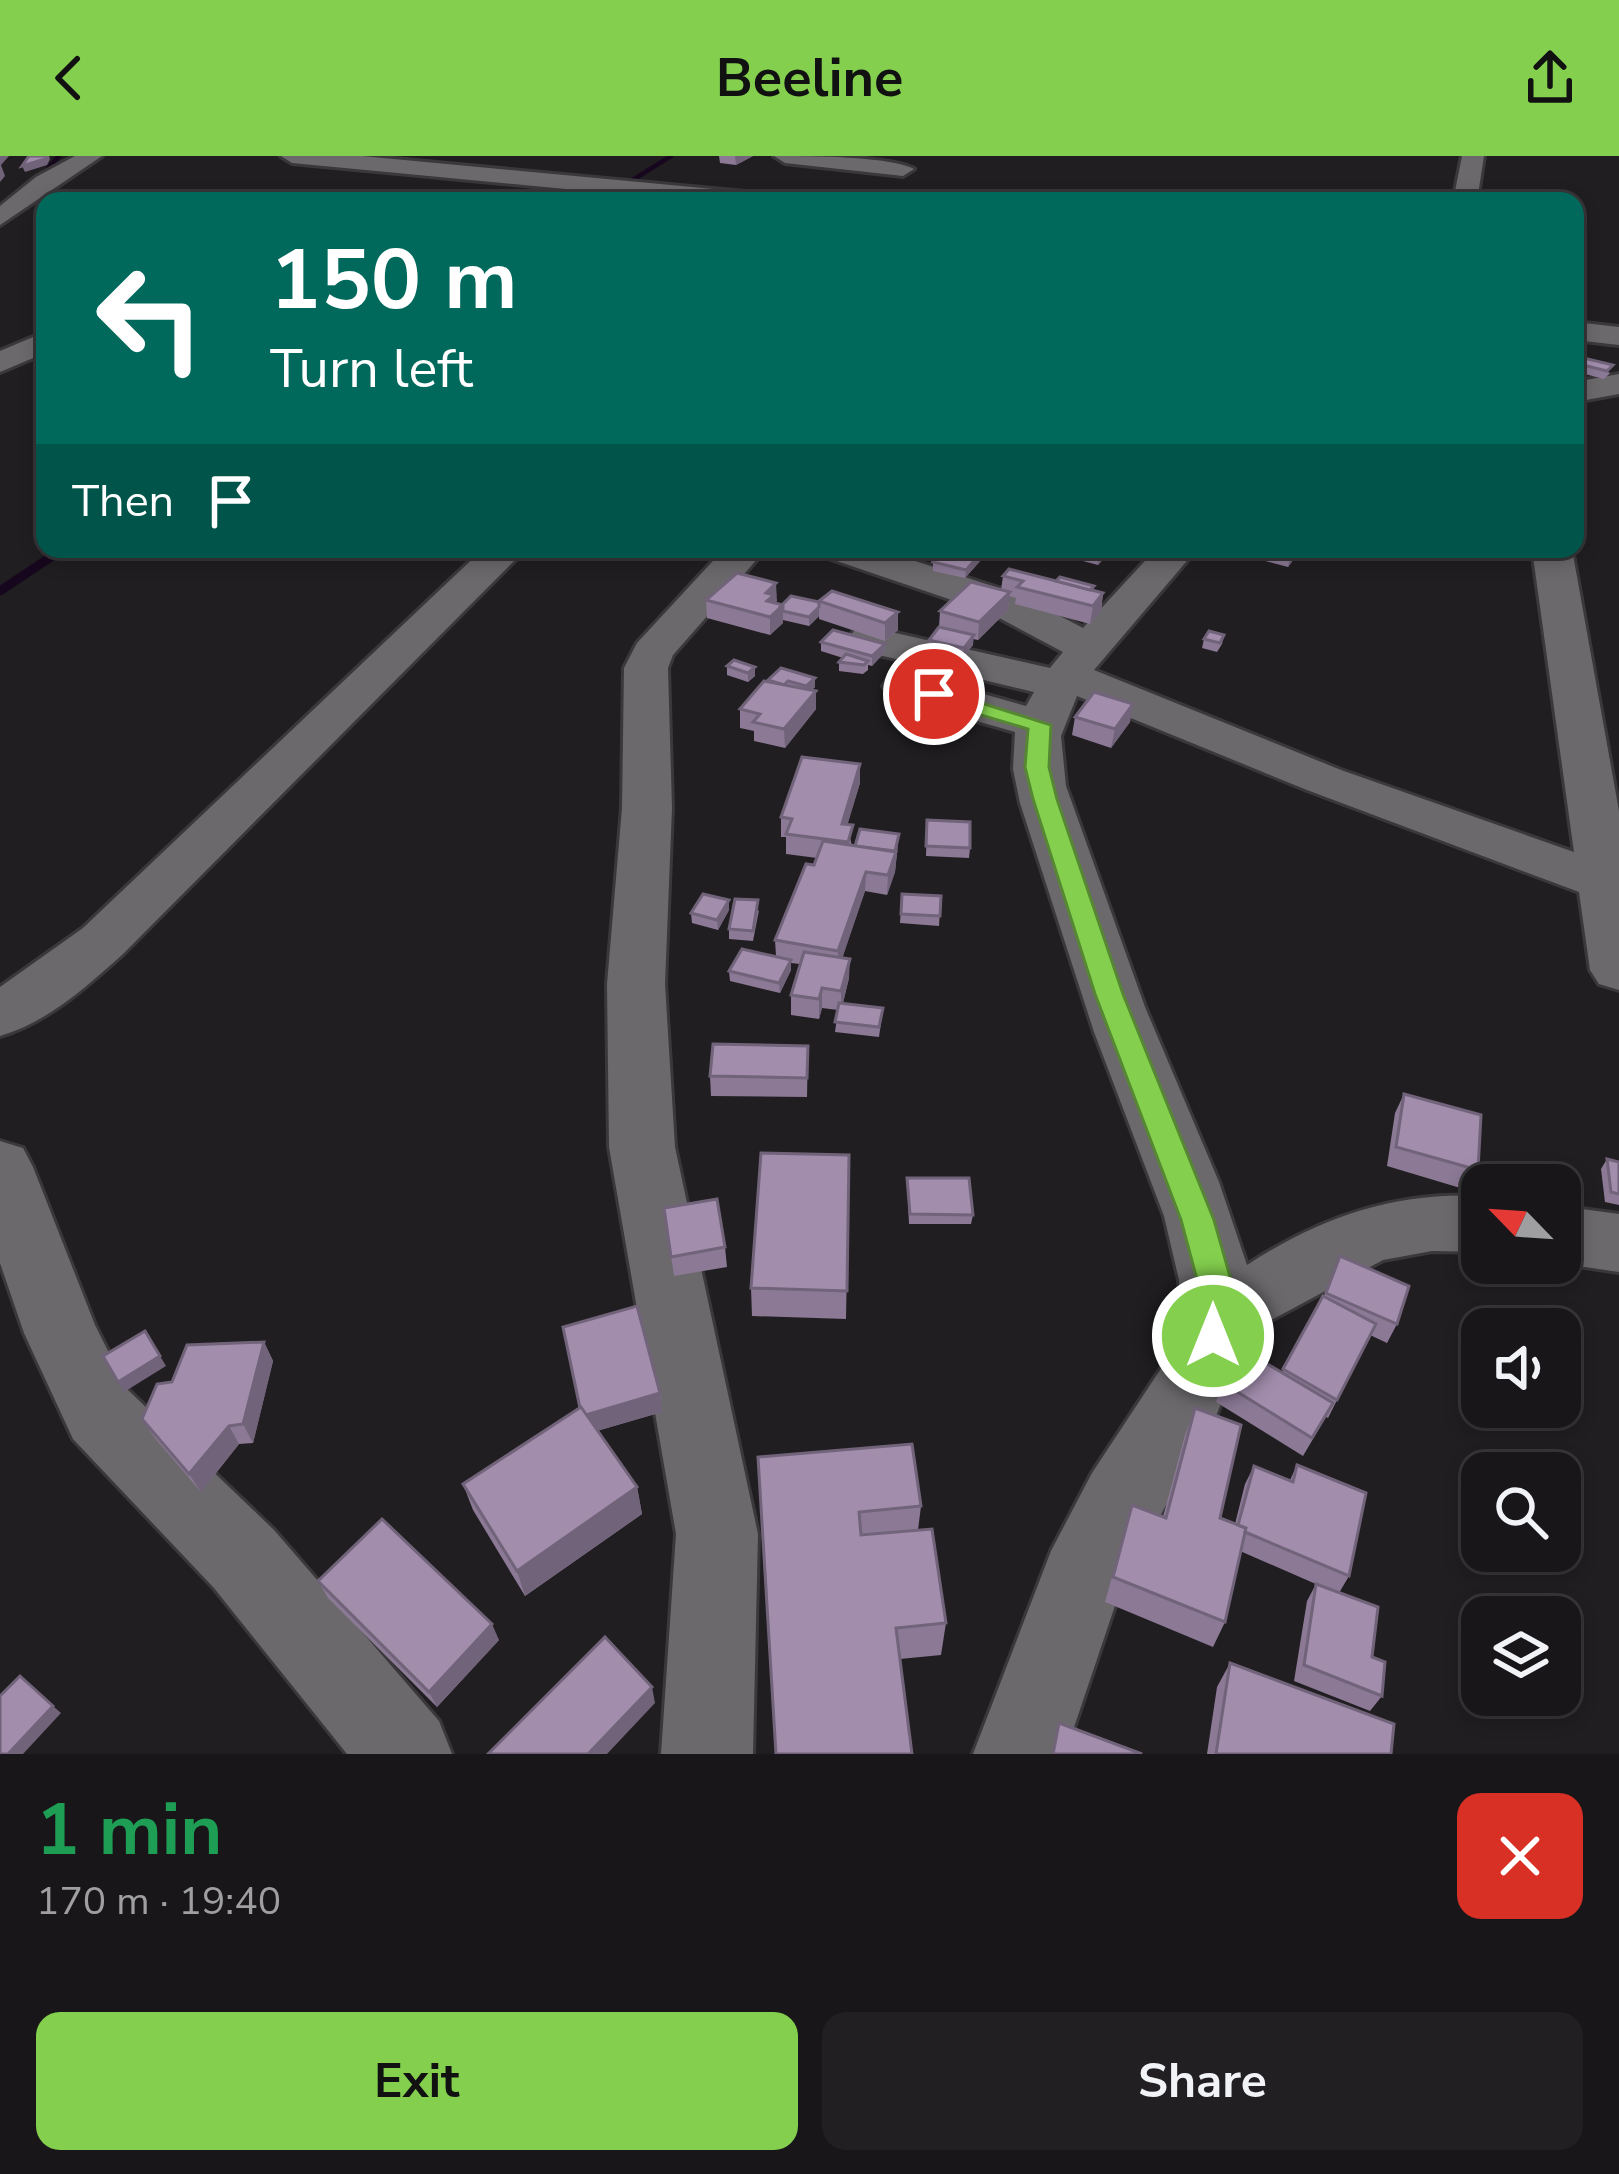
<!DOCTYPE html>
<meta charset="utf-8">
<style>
:root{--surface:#181619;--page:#211f22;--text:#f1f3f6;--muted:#9f9fa2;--line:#363538;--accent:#84d04e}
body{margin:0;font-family:"Nunito Sans",sans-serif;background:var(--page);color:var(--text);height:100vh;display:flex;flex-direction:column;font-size:45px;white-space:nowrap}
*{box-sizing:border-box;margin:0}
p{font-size:39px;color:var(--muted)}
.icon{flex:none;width:66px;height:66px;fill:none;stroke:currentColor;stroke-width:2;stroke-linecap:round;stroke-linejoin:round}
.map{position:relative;height:1598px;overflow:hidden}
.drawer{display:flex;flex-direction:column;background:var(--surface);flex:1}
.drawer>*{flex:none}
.banner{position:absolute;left:36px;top:36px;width:1548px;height:366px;border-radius:24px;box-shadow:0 6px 18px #0003,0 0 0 3px var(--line);background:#00695c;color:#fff;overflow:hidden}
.needle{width:78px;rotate:295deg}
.buttons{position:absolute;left:1461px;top:1008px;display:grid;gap:24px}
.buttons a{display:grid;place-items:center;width:120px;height:120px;border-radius:24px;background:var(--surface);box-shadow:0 6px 18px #0003,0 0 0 3px var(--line);font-size:60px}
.pin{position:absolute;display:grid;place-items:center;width:102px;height:102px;color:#fff;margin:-51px;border:6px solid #fff;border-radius:50%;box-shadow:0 3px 12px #0007}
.me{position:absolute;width:132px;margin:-66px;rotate:0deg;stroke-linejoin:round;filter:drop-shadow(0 0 9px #0008)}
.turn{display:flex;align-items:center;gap:42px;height:252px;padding:0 36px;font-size:54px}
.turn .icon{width:156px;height:156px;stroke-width:2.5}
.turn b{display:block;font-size:84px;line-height:102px}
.then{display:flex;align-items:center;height:114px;padding:0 36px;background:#0003;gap:24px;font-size:45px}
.round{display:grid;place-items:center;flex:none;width:126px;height:126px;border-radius:24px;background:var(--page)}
.headline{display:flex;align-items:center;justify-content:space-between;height:204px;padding:0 36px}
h1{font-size:72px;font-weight:700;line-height:90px;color:#1e9e55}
.primary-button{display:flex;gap:24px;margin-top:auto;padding:24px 36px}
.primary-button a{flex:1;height:138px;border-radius:24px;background:var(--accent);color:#111;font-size:48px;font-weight:700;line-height:138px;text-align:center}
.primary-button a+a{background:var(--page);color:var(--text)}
header{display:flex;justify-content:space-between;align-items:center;height:156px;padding:0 36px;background:var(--accent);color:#111;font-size:54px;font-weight:700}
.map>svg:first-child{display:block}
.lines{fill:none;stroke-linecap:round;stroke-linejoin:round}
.stream-far1{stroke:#17071e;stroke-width:4.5}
.stream{stroke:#17071e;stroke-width:9}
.minor-casing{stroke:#3a383b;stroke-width:6}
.minor{fill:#6b696c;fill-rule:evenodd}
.wall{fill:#8b7995}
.shaded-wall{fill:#716379}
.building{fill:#a28dad;stroke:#716379;stroke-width:3}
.route{fill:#84d04e;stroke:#568733;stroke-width:3}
</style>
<header><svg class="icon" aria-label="back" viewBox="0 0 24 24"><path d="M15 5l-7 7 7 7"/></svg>Beeline<svg class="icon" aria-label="share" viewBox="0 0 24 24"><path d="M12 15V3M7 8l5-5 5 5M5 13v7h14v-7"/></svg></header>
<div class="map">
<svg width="1619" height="1598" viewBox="0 0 1619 1598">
<rect width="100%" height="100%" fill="#201e21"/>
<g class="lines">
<!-- stream-far1 -->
<g class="stream-far1">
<path d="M36 26 59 0"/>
<path d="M599 45 671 0"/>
</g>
<!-- stream -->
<path class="stream" d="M0 435 63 393"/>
<defs>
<g id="minor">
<path d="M75 0H102L0 69V50L36 21Z"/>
<path d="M281 0H362L767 38 779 45H692L292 7Z"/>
<path d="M774 0C808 0 889 0 914 13L903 20 785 7Z"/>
<path d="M1462 0H1484L1477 45H1453Z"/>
<path d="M1575 166 1619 171V189L1575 184Z"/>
<path d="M45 176V197L0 216V195Z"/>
<path d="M1619 218V238L1575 246V226Z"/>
<path d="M483 393H526L123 798C86 831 48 866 0 880V831L83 772Z"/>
<path d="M724 393H766L673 499 668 512 672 652 665 828 675 991 758 1378 753 1598H661L676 1378 609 991 607 828 622 652 624 512 637 487Z"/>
<path d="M819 393H878L1020 439 1083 472 1156 393H1197L1094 514 1341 614 1574 696 1532 393H1572L1619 655V834L1599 828 1590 814 1579 736 1307 634 1077 540 1061 580 1066 630 1145 851 1219 1026 1247 1109C1318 1062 1396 1035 1482 1040V1096L1432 1095 1383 1104 1249 1176 1216 1260 1123 1426 1065 1598H973L1051 1395 1092 1317 1162 1211 1180 1151 1179 1124 1164 1060 1094 876 1020 647 1013 613 1015 576 890 540 883 530 890 520 906 516 1026 550 1034 536 854 493 847 484 854 475 869 471 1050 512 1063 496 990 457 825 401Z"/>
<path d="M0 985 23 992 33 1011 95 1169 127 1233 274 1374 439 1565 452 1598H347L214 1432 73 1283 24 1177 0 1107Z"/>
<path d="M1560 1050 1619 1058V1116L1558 1107Z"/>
</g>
</defs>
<!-- minor casing -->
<use href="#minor" class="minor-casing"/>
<!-- minor -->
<use href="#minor" class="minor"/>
</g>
<!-- wall -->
<g class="wall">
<path d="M719 0H753L736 9 720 7Z"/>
<path d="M1575 200 1610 217 1604 223 1577 216 1575 219Z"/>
<path d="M945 393H977L975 394 982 396V393H1003V397L997 404 981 401V404L965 422 933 415V406Z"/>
<path d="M1057 393H1108L1107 399 1098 409 1056 398Z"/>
<path d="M1193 393H1301L1288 411 1227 395 1223 405 1192 399Z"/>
<path d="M1362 393H1387L1385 398Z"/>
<path d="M1003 420 1094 430 1093 435 1103 437 1101 455 1090 468 1015 448 1016 442 1009 440 1008 454 978 484 973 483V489L963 501 929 493V484L939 471 940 455 1001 434Z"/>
<path d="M706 444 777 445 775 447 783 449 819 445 898 456V474L885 485 819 463V460L809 470 783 464V467L770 479 707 462Z"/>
<path d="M1224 479 1222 488 1217 496 1202 492 1204 483Z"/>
<path d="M821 486 885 488 884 497 872 510 868 509V514L863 518 839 515V506L843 502 821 495Z"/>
<path d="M727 510 755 511V520L748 526 727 519Z"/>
<path d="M815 522V531L812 534 816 535V553L785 592 754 585V575L740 572V553L764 525Z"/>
<path d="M1075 561 1130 566 1111 592 1072 579Z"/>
<path d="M860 627 847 669 852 690 899 678 895 716 887 739 865 735 842 802 849 822 843 847 883 852 879 881 835 876 838 854 822 852 819 863 791 859V839L800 808 791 807V814L780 837 730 825 729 815 776 800 775 784 817 702 786 698V681H781V661Z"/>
<path d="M927 664 970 692 969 702 926 700Z"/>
<path d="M902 738 941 740 939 770 900 767Z"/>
<path d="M729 754 718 774 692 767 691 757Z"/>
<path d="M759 754 753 785 729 783V773Z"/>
<path d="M808 890 807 941 711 940 710 920Z"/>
<path d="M1404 938 1478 1014 1467 1034 1387 1010 1395 957Z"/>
<path d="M849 999 846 1163 752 1160 751 1132Z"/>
<path d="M1607 1003 1619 1006V1049L1605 1046 1601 1013Z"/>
<path d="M907 1022 973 1059 971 1068H909Z"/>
<path d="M664 1052 725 1091 727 1111 674 1120Z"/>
<path d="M1340 1100 1397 1168 1387 1187 1370 1179 1328 1262 1326 1261 1303 1300 1216 1246 1223 1227 1282 1216 1324 1140Z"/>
<path d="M264 1186 273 1205 253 1287 239 1288 201 1336 154 1281 142 1263 172 1226Z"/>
<path d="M660 1237 662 1256 597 1275 637 1331 642 1358 525 1440 473 1354 463 1328Z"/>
<path d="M1195 1252 1220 1362 1235 1368 1245 1328 1254 1310 1290 1324 1297 1309 1349 1420 1339 1437 1372 1501 1382 1540 1370 1555 1294 1525 1307 1445 1316 1428 1325 1432 1240 1395 1225 1466 1213 1491 1105 1446 1132 1349 1163 1361 1185 1279Z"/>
<path d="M758 1301 921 1350 918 1374 946 1467 941 1499 900 1503Z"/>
<path d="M318 1425 499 1484 437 1551 328 1442Z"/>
<path d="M1230 1507 1391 1598H1207L1217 1531Z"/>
</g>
<!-- shaded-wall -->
<g class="shaded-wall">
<path d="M0 0H9L1 9 5 20 0 26Z"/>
<path d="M46 0H49L50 3 47 9 25 16 22 10Z"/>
<path d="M735 0H753L736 9Z"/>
<path d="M1106 393H1108L1107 399 1098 409 1099 400Z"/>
<path d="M1292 393H1301L1288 411Z"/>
<path d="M982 396 981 404 965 422 966 414Z"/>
<path d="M776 427 777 445 774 447V456L768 463 766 437Z"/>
<path d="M1010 436 1008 454 978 484 979 466Z"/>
<path d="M1103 437 1101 455 1090 468 1093 450Z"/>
<path d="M783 449V467L770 479V461Z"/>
<path d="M819 451V460L809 470V461Z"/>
<path d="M898 456V474L885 485V467Z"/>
<path d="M974 479 973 489 963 501 964 492Z"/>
<path d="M885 488 884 497 872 510V500Z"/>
<path d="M755 511V520L748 526V517Z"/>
<path d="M815 522V531L806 540V530Z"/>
<path d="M816 535V553L785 592 784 573Z"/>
<path d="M1133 548 1130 566 1111 592 1115 573Z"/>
<path d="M860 608V627L842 687V668Z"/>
<path d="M899 678 895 716 887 739 888 719Z"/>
<path d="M866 716 865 735 838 815V795Z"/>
<path d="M729 744V754L718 774 717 764Z"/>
<path d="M850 803 849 822 841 855V835Z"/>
<path d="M791 804V814L780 837 779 827Z"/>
<path d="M822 832V852L819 863V843Z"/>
<path d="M264 1186 273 1205 253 1287 243 1268Z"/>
<path d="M160 1200 166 1210 124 1236 118 1226Z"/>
<path d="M660 1237 662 1256 586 1278 582 1260Z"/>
<path d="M229 1270 239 1288 201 1336 189 1318Z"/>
<path d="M637 1331 642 1358 525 1440 517 1415Z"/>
<path d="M492 1468 499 1484 437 1551 429 1536Z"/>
<path d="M652 1531 655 1547 607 1598H588Z"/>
<path d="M53 1550 61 1557 23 1598H8Z"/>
</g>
<!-- building -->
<g class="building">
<path d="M29 0H46L45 3 22 10Z"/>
<path d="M1575 200 1613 209 1607 215 1579 208 1581 204 1575 202Z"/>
<path d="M945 393H970L982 396 966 414 933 406Z"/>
<path d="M1072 393H1106L1099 400Z"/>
<path d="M1009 413 1103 437 1093 450 1017 431 1023 425 1003 420Z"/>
<path d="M737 417 776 427 766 437 774 439 767 445 783 449 770 461 706 444Z"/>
<path d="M1060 421 1094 430 1090 434 1056 425Z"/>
<path d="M971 426 1010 436 979 466 940 455Z"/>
<path d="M832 435 898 456 885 467 819 445Z"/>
<path d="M791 440 819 446V451L809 461 783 455V449L779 452Z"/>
<path d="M939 471 974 479 964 492 929 484Z"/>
<path d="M833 474 885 488 872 500 821 486Z"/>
<path d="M1209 475 1224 479 1220 487 1204 483Z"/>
<path d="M846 498 868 505 864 509 839 506Z"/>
<path d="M734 504 755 511 748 517 727 510Z"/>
<path d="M781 512 815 522 806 530 788 525 784 529 768 524Z"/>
<path d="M764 525 816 535 784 573 753 566 760 558 740 553Z"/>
<path d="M1094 536 1133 548 1115 573 1075 561Z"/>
<path d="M802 601 860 608 842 668 853 669 848 686 786 678 792 663 781 661Z"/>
<path d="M927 664 970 666V692L926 690Z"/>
<path d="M860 673 899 678 895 695 855 690Z"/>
<path d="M823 685 896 696 888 719 866 716 838 795 775 784 806 708 814 709Z"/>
<path d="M703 738 729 744 717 764 691 757Z"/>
<path d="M902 738 941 740 940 760 901 758Z"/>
<path d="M735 743 758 744 753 775 729 773Z"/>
<path d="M742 793 791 804 779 827 729 815Z"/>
<path d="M804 796 850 803 841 835 822 832 819 843 791 839Z"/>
<path d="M839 847 883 852 879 871 835 866Z"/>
<path d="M713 888 808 890 807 922 710 920Z"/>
<path d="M1404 938 1481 959 1478 1014 1396 991Z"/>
<path d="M761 997 849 999 847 1135 751 1132Z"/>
<path d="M1607 1003 1619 1006V1038L1611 1036Z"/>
<path d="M907 1022H969L973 1059 910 1058Z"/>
<path d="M717 1043 725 1091 671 1101 664 1052Z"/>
<path d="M1340 1100 1409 1130 1397 1168 1326 1137Z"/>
<path d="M1323 1140 1376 1168 1337 1244 1283 1213Z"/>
<path d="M637 1150 660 1237 586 1259 580 1252 563 1171Z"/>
<path d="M145 1175 160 1200 118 1226 103 1200Z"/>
<path d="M264 1186 243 1268 229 1270 189 1318 142 1263 157 1228 172 1226 187 1189Z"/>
<path d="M1244 1194 1333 1247 1312 1282 1223 1227Z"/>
<path d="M581 1251 637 1331 517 1415 463 1328Z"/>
<path d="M1195 1252 1241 1269 1220 1362 1246 1372 1225 1466 1113 1421 1132 1349 1166 1362Z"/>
<path d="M912 1288 921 1350 859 1356 861 1379 932 1373 946 1467 896 1472 912 1598H776L758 1301Z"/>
<path d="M1297 1309 1366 1337 1349 1420 1245 1376 1246 1372 1238 1369 1254 1310 1293 1326Z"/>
<path d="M382 1363 492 1468 429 1536 318 1425Z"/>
<path d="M1316 1428 1378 1451 1372 1501 1385 1506 1382 1540 1304 1509Z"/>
<path d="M605 1481 652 1531 588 1598H488Z"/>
<path d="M1230 1507 1394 1568 1391 1598H1216Z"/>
<path d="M20 1520 53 1550 8 1598H0V1540Z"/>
<path d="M1059 1567 1142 1598H1053Z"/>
</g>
<!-- route -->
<path class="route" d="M934 532 1051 569 1049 611 1057 643 1123 838 1214 1064 1233 1131 1230 1180 1225 1191 1213 1195 1200 1191 1195 1180 1199 1131 1181 1064 1095 838 1033 643 1025 611 1028 573 927 543V534Z"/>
</svg>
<div class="buttons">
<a><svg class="needle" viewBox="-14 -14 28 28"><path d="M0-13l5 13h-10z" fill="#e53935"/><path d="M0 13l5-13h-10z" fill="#9f9fa2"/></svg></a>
<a><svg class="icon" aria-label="sound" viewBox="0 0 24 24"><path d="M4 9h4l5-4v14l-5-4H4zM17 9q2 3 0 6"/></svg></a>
<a><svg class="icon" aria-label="search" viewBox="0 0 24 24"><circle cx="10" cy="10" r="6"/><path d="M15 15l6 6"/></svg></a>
<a><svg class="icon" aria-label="layers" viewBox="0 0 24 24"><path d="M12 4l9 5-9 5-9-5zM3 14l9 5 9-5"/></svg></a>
</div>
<div class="pin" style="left:934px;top:538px;background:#d93025"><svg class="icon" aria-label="arrive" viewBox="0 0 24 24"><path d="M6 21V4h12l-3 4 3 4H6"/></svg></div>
<svg class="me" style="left:1213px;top:1180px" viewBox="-20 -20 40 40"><circle r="17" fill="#84d04e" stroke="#fff" stroke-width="3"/><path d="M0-11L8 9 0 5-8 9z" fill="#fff"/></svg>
<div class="banner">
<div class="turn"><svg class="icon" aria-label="left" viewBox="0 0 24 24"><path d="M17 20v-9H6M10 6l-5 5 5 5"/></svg><div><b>150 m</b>Turn left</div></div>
<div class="then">Then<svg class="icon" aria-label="arrive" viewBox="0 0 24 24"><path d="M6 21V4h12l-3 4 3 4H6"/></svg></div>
</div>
</div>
<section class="drawer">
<div class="headline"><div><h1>1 min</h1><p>170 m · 19:40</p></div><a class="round" style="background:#d93025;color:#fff"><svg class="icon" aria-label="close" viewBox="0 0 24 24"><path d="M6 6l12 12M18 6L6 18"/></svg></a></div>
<div class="primary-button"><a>Exit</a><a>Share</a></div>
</section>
